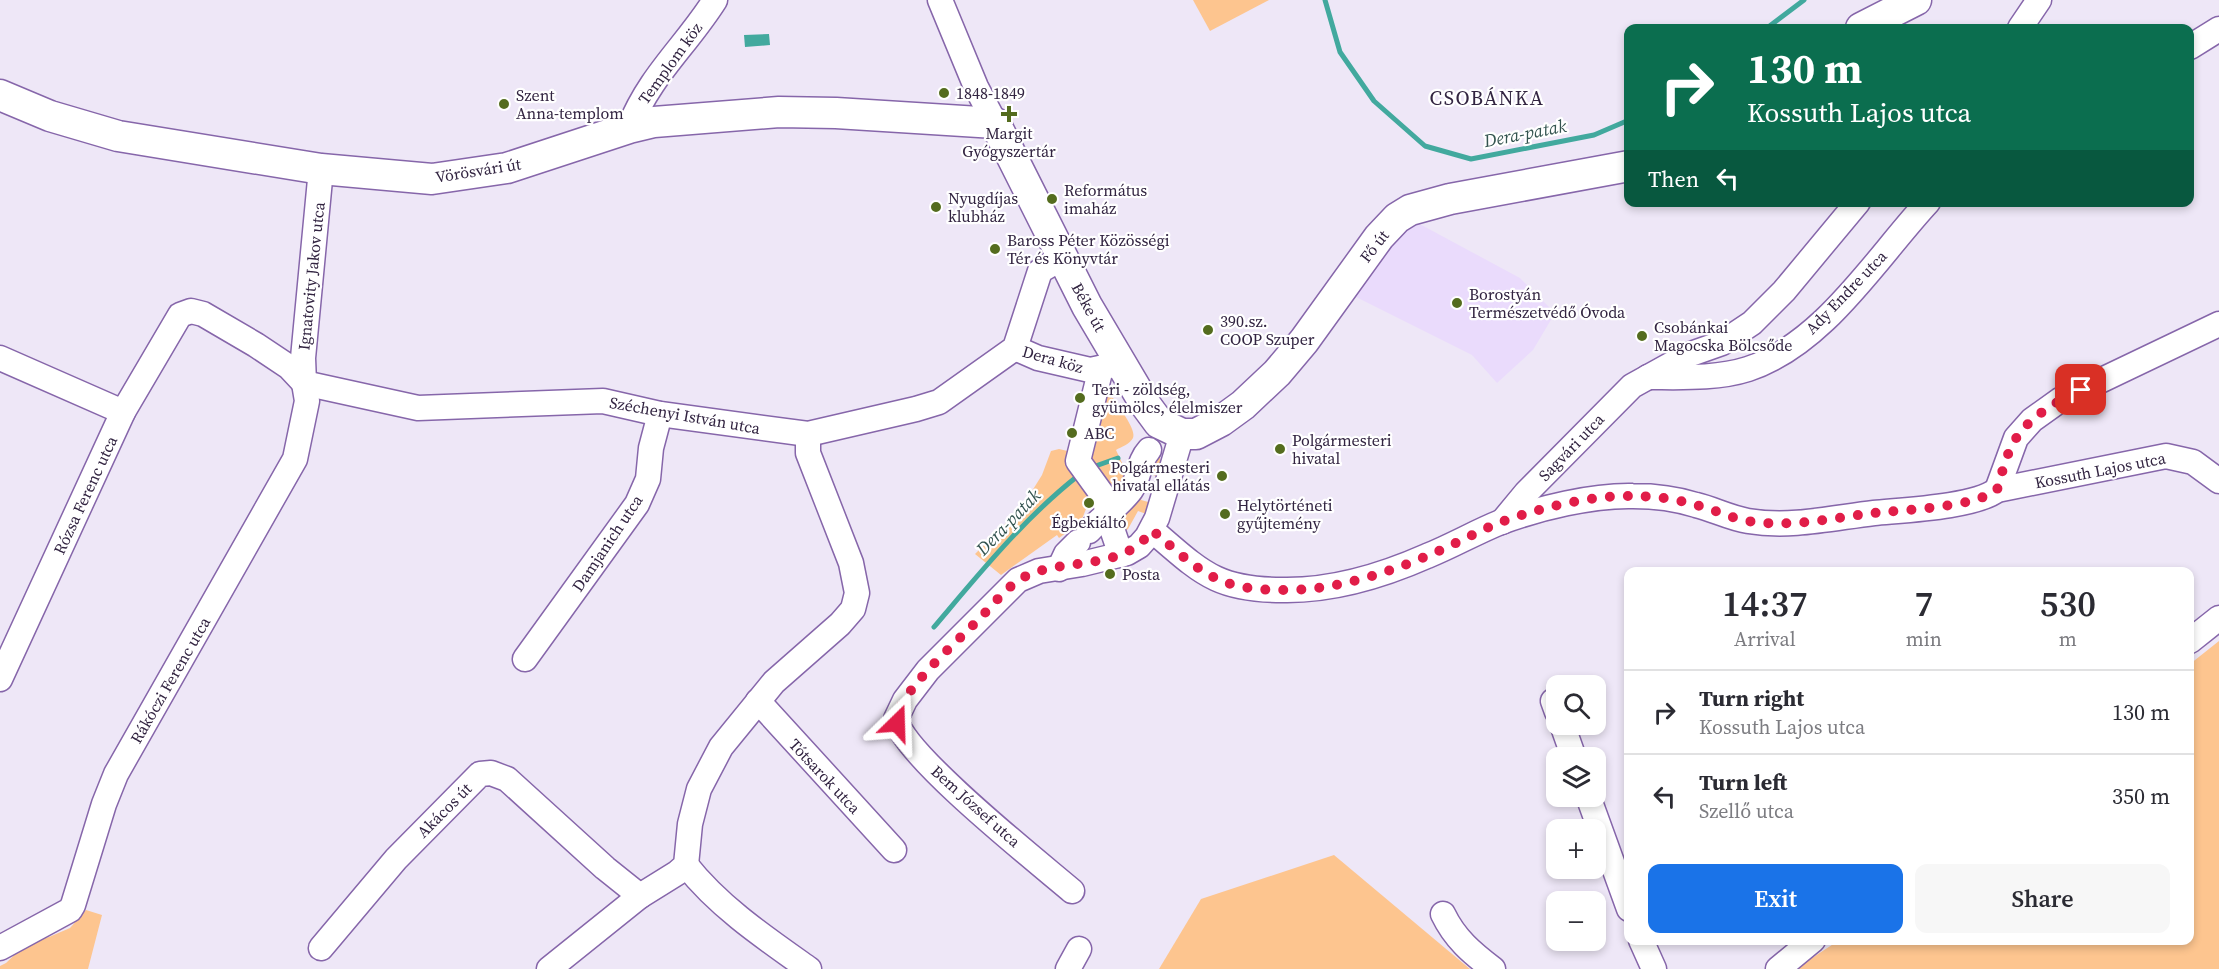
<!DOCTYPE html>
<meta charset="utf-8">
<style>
:root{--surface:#fff;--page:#f7f7f7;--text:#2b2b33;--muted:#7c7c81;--line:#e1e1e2;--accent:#1a73e8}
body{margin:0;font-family:"Source Serif 4",serif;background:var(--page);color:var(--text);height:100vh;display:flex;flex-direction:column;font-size:22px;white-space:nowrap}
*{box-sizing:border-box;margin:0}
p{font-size:20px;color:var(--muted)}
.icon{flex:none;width:33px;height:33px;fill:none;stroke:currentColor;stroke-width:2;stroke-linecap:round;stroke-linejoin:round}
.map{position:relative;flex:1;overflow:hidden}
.sheet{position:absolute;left:1624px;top:567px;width:570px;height:378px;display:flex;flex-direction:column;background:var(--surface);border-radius:12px;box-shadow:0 3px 9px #0003}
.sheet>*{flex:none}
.top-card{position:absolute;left:1624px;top:24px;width:570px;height:183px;border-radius:12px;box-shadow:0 3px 9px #0003;background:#0b6e4f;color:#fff;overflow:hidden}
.tools{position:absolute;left:1546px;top:675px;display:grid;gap:12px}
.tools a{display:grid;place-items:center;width:60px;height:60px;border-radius:12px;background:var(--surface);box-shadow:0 3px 9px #0003;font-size:30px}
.pin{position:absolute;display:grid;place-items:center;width:51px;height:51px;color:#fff;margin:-26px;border-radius:12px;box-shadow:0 3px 9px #0006}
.me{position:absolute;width:66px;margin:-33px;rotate:22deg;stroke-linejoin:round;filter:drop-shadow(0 0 4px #0008)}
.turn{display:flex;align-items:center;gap:21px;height:126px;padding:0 24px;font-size:27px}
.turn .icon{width:78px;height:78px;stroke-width:2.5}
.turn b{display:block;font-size:42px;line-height:51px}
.then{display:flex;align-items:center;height:57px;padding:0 24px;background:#0003;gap:12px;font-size:22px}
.eta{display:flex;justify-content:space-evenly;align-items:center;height:102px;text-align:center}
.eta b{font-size:36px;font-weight:600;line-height:42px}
.cta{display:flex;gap:12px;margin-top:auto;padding:12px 24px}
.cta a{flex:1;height:69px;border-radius:12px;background:var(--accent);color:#fff;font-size:24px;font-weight:600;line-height:69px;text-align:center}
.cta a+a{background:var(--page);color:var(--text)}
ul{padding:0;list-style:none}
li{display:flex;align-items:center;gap:18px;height:84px;padding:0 24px;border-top:2px solid var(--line)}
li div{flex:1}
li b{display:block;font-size:22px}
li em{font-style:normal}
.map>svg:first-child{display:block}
.built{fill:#eadbfc}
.green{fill:#fdc58f}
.water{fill:#42a99e}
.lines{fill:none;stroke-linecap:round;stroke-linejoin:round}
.stream{stroke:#42a99e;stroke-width:5}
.minor-casing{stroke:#8666aa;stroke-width:27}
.major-casing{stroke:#8666aa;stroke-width:33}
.minor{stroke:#fff;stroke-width:24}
.major{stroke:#fff;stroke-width:30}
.route{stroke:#e11d48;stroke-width:10;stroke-dasharray:0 18}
.poi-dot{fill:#546c1e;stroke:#fff;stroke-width:2}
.labels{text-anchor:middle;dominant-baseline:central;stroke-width:4.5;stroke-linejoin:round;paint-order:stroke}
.street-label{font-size:16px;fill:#322441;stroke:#fff}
.poi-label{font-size:16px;fill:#322441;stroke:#fff;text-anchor:start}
.water-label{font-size:18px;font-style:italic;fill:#345450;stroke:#fff}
.quarter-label{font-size:20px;letter-spacing:1.5px;fill:#322441;stroke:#fff}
</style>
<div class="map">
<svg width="2219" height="969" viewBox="0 0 2219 969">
<rect width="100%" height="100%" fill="#eee7f7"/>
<!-- built -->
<path class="built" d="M1414 221 1520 278 1555 313 1533 350 1497 383 1472 355 1348 293Z"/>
<!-- green -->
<g class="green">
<path d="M1193 0H1269L1210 31Z"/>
<path d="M1098 395 1113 398C1118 406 1137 430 1133 438 1130 444 1121 447 1116 450L1123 465 1134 467 1130 484 1119 486 1116 482 1103 489 1083 464Z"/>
<path d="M1059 449 1076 453 1097 493 1090 509H1086L1082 519 1070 528V530L1059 538 1057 535 1001 575 975 554 1022 507 1042 475 1051 451Z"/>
<path d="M1159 455 1162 465 1160 477 1149 474 1141 500 1152 503 1149 515 1138 511 1128 529 1119 536 1115 527 1144 470Z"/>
<path d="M2219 641V969H1795L1838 941 2190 940V664Z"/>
<path d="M1334 855 1470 969H1159L1201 899Z"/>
<path d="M86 910 102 915 88 969H0V966L6 963 27 943 49 937 70 928Z"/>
</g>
<!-- water -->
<path class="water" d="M769 34 770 45 745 47 744 35Z"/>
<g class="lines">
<!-- stream -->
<g class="stream">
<path d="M1325 0 1340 52 1374 101 1425 146 1471 159 1594 135 1629 120"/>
<path d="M1767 28 1804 0"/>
<path d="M1090 468 1118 458"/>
<path d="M934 627C979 574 1024 518 1079 475"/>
</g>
<defs>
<g id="minor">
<path d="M940 0 976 87 995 123"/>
<path d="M2020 28 2039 0"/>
<path d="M2190 47 2219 29"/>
<path d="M629 128C650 75 686 46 715 0"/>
<path d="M1015 348 1038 358 1090 370 1114 365"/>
<path d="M0 358 123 412"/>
<path d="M1101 368 1078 461 1104 497 1110 523 1121 555"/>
<path d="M1648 377C1680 377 1717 379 1748 369 1824 344 1876 258 1928 202"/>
<path d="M1997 490 2016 438 2032 420 2060 400 2219 324"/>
<path d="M1502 522 1526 493 1632 386 1688 355 1722 343 1752 323 1784 291 1858 202"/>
<path d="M1152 530C1202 573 1217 591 1287 590 1334 590 1384 575 1427 556 1452 546 1476 532 1501 522 1539 508 1593 495 1633 496 1653 496 1677 499 1696 505 1713 509 1730 518 1748 521 1791 528 1832 518 1874 513 1904 510 1975 507 1997 490L2166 456 2193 462 2219 481"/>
<path d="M1089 531C1102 517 1120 505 1131 490 1140 477 1138 462 1149 450"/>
<path d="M1059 569 1066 554 1078 542"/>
<path d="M2190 641 2219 618"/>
<path d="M525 659 637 504 648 479 651 448 660 414"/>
<path d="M0 679 123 412 180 315 191 311 203 314 256 345 289 367 304 383 418 408 603 401 660 414 808 434 916 409 939 402 1015 348 1040 271 1062 258"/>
<path d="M758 701 894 850"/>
<path d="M1553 701 1557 712"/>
<path d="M1562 724 1574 758"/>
<path d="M1588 796 1629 909"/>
<path d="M686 865C719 907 765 938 809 969"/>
<path d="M1072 891C1038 862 903 755 896 719L905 700 928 670 1018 580 1039 571 1082 564 1127 553 1139 546 1147 537 1157 518 1182 434"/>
<path d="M1443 914C1455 939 1472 953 1493 969"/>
<path d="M1641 940 1654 969"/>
<path d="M0 948 70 910 73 905 104 804 116 774 295 459 307 401 304 383 303 358 321 169"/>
<path d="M321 948 396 859 480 774 491 773 507 779 605 868 640 896"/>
<path d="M549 969 640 896 677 873 686 865 690 824 699 789 721 747 774 682 840 624 853 609 857 593 851 563 808 453V434"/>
<path d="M1068 969 1079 949"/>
<path d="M1778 969 1813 940"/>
</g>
<g id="major">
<path d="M1861 28 1916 0"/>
<path d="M0 95 50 116 118 136 321 169 432 179 507 168 629 128 654 122 779 112 836 113 995 123 1087 306 1145 404 1159 423 1182 434H1196L1221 421 1243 405 1277 373 1304 341 1379 237 1397 218 1410 210 1450 199 1629 166"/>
</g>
</defs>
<!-- minor casing -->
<use href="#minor" class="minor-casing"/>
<!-- major casing -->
<use href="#major" class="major-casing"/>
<!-- minor -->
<use href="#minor" class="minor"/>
<!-- major -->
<use href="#major" class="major"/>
</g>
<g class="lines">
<!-- route -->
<path class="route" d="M897 723C894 696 957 642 975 623 991 608 1006 586 1026 576 1066 557 1124 572 1152 530 1202 573 1218 591 1287 590 1333 590 1385 574 1427 556 1452 546 1476 532 1501 522 1540 508 1592 495 1633 496 1653 496 1677 499 1696 505 1713 509 1730 518 1748 521 1790 528 1832 518 1874 513 1904 510 1975 507 1997 490 2002 473 2007 451 2017 437 2032 415 2058 401 2081 390"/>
</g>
<!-- markers -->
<g class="poi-dot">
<circle cx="944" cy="93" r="6"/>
<circle cx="504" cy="104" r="6"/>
<path d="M1006 105h6v6h6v6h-6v6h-6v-6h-6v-6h6z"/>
<circle cx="1052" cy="199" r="6"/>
<circle cx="936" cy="207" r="6"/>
<circle cx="995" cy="249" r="6"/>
<circle cx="1457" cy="303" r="6"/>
<circle cx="1208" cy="330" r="6"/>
<circle cx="1642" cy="336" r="6"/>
<circle cx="1080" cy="398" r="6"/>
<circle cx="1072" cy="433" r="6"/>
<circle cx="1280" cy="449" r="6"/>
<circle cx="1222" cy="476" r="6"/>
<circle cx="1089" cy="503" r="6"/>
<circle cx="1225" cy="514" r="6"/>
<circle cx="1110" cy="574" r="6"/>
</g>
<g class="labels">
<!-- street labels -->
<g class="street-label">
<text transform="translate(670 63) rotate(-54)">Templom köz</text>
<text transform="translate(478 170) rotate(-9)">Vörösvári út</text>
<text transform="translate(1374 246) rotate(-52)">Fő út</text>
<text transform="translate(311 276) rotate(-84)">Ignatovity Jakov utca</text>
<text transform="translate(1846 292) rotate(-46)">Ady Endre utca</text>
<text transform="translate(1089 307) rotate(61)">Béke út</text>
<text transform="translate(1053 359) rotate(16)">Dera köz</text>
<text transform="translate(685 415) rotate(10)">Széchenyi István utca</text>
<text transform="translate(1571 447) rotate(-46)">Sagvári utca</text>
<text transform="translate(2100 470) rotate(-11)">Kossuth Lajos utca</text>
<text transform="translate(85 495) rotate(-65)">Rózsa Ferenc utca</text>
<text transform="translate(607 543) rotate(-56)">Damjanich utca</text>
<text transform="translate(170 680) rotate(-60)">Rákóczi Ferenc utca</text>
<text transform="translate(825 776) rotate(47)">Tótsarok utca</text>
<text transform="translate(976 806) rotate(42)">Bem József utca</text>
<text transform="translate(444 810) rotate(-45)">Akácos út</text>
</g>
<!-- poi labels -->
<g class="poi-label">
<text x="956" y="93">1848-1849</text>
<text x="516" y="95">Szent<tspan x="516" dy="18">Anna-templom</tspan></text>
<text x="1009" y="133" text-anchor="middle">Margit<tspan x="1009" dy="18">Gyógyszertár</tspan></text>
<text x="1064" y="190">Református<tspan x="1064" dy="18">imaház</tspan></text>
<text x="948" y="198">Nyugdíjas<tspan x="948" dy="18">klubház</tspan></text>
<text x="1007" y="240">Baross Péter Közösségi<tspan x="1007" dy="18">Tér és Könyvtár</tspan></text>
<text x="1469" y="294">Borostyán<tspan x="1469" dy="18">Természetvédő Óvoda</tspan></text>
<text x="1220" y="321">390.sz.<tspan x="1220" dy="18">COOP Szuper</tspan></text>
<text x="1654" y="327">Csobánkai<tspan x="1654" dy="18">Magocska Bölcsőde</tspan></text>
<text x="1092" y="389">Teri - zöldség,<tspan x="1092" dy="18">gyümölcs, élelmiszer</tspan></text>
<text x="1084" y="433">ABC</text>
<text x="1292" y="440">Polgármesteri<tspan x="1292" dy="18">hivatal</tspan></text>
<text x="1210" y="467" text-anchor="end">Polgármesteri<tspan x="1210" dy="18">hivatal ellátás</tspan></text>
<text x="1237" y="505">Helytörténeti<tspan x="1237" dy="18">gyűjtemény</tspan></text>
<text x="1089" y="522" text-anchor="middle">Égbekiáltó</text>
<text x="1122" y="574">Posta</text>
</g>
<!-- water labels -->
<g class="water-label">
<text transform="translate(1525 133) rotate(-11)">Dera-patak</text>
<text transform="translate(1008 522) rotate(-46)">Dera-patak</text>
</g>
<!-- quarter labels -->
<g class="quarter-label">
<text x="1487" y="98">CSOBÁNKA</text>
</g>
</g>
</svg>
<div class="tools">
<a><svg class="icon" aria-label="search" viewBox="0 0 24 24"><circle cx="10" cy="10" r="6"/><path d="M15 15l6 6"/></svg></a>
<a><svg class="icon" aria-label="layers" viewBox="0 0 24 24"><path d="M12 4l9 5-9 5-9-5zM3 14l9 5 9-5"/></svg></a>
<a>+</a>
<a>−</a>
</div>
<div class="pin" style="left:2081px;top:390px;background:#d93025"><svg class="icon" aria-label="arrive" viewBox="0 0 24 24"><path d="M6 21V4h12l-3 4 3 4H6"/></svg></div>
<svg class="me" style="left:897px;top:723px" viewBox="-20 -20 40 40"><path d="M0-17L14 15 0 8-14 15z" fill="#e11d48" stroke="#fff" stroke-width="4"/></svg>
<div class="top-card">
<div class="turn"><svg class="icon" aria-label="right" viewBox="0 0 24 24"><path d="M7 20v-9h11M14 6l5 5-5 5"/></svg><div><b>130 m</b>Kossuth Lajos utca</div></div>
<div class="then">Then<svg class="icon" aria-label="left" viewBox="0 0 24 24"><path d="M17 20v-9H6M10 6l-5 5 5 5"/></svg></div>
</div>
<section class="sheet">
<div class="eta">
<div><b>14:37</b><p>Arrival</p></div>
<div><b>7</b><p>min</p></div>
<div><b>530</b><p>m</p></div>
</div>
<ul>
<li><svg class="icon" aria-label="right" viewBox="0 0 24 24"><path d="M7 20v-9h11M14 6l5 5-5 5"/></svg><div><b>Turn right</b><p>Kossuth Lajos utca</p></div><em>130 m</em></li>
<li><svg class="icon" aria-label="left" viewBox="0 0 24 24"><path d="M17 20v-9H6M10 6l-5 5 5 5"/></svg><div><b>Turn left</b><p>Szellő utca</p></div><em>350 m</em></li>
</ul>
<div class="cta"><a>Exit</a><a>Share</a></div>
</section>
</div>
